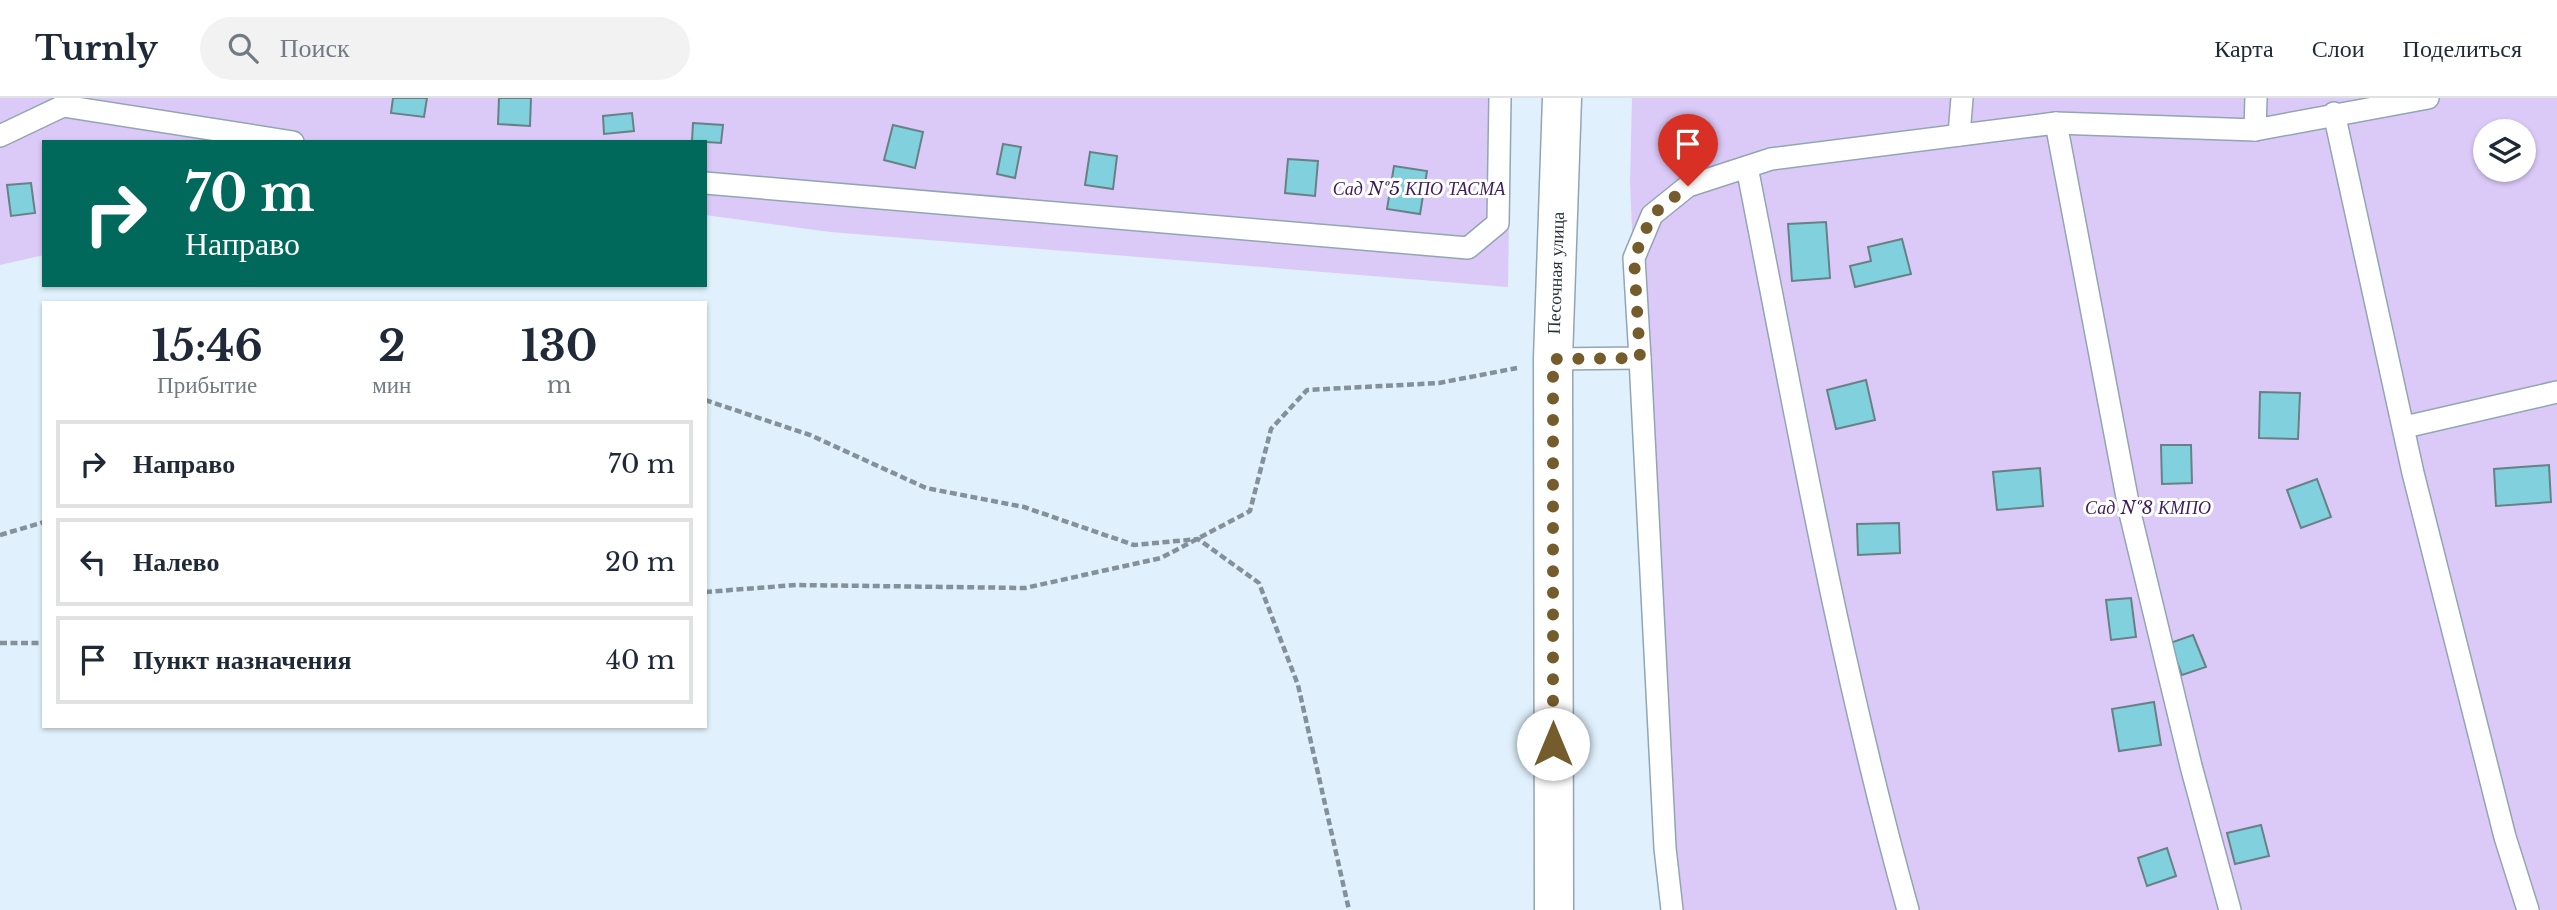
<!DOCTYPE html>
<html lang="ru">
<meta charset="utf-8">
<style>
:root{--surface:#fff;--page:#f2f2f3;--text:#1f2937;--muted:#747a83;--line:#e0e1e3}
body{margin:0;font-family:"Libre Baskerville",serif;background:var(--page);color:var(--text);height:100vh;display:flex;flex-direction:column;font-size:26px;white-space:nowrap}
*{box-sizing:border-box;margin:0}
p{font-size:23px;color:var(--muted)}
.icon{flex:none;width:38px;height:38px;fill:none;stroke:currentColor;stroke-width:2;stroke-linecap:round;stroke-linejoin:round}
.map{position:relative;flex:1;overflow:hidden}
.drawer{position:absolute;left:42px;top:203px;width:665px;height:427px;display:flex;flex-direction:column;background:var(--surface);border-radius:0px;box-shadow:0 2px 5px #0004}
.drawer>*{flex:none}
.hud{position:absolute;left:42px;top:42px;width:665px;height:147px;border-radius:0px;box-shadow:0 2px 5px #0004;background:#00695c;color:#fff;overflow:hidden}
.controls{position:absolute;left:2473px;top:21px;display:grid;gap:14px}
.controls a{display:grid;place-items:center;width:63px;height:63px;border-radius:50%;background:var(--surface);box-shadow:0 2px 5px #0004;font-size:35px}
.pin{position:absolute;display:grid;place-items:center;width:60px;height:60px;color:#fff;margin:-72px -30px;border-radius:50% 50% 50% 0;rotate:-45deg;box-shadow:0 0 7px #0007}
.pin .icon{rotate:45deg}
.me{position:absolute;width:77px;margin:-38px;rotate:0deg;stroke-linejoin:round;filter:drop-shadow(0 0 5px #0008)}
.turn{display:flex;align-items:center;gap:24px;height:147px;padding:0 28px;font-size:32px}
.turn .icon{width:91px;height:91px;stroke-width:2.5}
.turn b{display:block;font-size:49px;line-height:60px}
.eta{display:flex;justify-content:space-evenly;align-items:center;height:119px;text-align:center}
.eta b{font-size:42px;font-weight:800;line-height:49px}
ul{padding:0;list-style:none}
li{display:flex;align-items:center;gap:21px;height:88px;margin:0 14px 10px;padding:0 14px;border:4px solid var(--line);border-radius:0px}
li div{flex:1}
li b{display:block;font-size:26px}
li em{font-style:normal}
header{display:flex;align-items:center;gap:42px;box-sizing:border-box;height:98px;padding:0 35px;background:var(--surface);border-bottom:2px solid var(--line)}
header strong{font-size:33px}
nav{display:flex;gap:38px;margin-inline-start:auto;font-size:24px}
.search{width:490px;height:63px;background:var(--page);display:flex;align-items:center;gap:18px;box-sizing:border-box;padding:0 24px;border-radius:38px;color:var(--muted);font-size:26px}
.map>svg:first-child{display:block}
.green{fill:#dbcaf8;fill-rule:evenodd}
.building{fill:#80d1dd;stroke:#678185;stroke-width:2}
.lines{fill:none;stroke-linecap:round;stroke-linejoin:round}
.lane-casing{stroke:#92a5b3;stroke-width:24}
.secondary-casing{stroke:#92a5b3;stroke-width:41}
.path{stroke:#85919a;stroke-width:4.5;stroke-dasharray:7 3.5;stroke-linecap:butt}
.lane{stroke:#fff;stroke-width:21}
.secondary{stroke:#fff;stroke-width:38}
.route{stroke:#755c2d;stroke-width:12;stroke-dasharray:0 21.6}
.labels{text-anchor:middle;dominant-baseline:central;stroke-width:6;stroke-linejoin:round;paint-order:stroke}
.park-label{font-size:18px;font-style:italic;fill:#3c1c5d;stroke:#fff}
.street-label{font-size:18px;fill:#272f35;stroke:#fff}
</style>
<header>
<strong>Turnly</strong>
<div class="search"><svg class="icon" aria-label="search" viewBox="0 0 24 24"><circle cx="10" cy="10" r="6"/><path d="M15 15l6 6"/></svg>Поиск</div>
<nav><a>Карта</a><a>Слои</a><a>Поделиться</a></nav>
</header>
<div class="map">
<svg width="2557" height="812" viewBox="0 0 2557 812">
<rect width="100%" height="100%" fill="#e0f1fd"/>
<!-- green -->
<g class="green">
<path d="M0 0H1511L1508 189 830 134 705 117V44H44V157L0 167Z"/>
<path d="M1632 0H2557V812H1661L1630 85ZM2485 33H2524V72H2485Z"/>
</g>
<!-- building -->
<g class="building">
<path d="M393 0H427L424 19 391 15Z"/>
<path d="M499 0H531L530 28 498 26Z"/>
<path d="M632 15 634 33 604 36 603 18Z"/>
<path d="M693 25 723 27 721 45 692 43Z"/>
<path d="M893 27 923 34 915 70 884 62Z"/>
<path d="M1003 46 1021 49 1015 80 997 76Z"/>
<path d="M1090 54 1117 58 1113 91 1085 87Z"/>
<path d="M1288 61 1318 63 1315 98 1285 95Z"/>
<path d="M1394 68 1427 73 1420 116 1387 111Z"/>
<path d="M31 85 35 115 11 118 7 87Z"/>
<path d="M1826 124 1830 180 1792 183 1788 126Z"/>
<path d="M1902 141 1911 176 1855 189 1850 168 1871 163 1868 149Z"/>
<path d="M1866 282 1875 322 1836 331 1827 292Z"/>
<path d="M2260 294 2300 295 2298 341 2259 340Z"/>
<path d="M2161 347H2191L2192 385 2162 386Z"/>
<path d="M2549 367 2551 404 2496 408 2494 371Z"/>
<path d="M2040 370 2043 408 1997 412 1993 374Z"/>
<path d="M2317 381 2331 419 2301 430 2287 392Z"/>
<path d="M1899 425 1900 455 1858 457 1857 426Z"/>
<path d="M2131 500 2136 539 2111 542 2106 502Z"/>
<path d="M2193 537 2206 569 2182 577 2170 545Z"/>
<path d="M2154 604 2161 647 2119 653 2112 611Z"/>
<path d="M2261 727 2269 758 2235 766 2227 735Z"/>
<path d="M2167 750 2176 778 2147 788 2138 760Z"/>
</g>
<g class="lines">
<defs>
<g id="lane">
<path d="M2334 15 2413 375 2505 739 2528 812"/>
<path d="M2056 25 2130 415 2191 668 2230 812"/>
<path d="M2255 32 2256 0"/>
<path d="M1959 37 1962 0"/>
<path d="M0 38 63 8 293 44"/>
<path d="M1747 69C1796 318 1840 568 1908 812"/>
<path d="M705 85 1468 150 1498 125 1500 0"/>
<path d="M1640 260 1665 750 1672 812"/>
<path d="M1553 261 1640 260 1634 160 1652 117 1688 88 1771 61 2056 25 2255 32 2428 0"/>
<path d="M2405 332V329L2557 294"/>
</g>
<path id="secondary" d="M1554 812 1553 261 1562 0"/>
</defs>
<!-- lane casing -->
<use href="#lane" class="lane-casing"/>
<!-- secondary casing -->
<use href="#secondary" class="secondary-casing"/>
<!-- path -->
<g class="path">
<path d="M705 302 810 337 926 390 1024 409 1134 447 1198 441 1259 485 1298 587 1349 812"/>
<path d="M0 437 44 424"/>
<path d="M705 494 796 487 1025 490 1161 460 1250 413 1271 331 1307 292 1439 285 1517 270"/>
<path d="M0 545H44"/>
</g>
<!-- lane -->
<use href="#lane" class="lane"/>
<!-- secondary -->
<use href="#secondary" class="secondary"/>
</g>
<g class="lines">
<!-- route -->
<path class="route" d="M1553 646V261L1640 260 1634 160 1652 117 1688 88"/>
</g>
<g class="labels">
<!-- park labels -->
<g class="park-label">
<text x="1419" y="91">Сад №5 КПО ТАСМА</text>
<text x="2148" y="410">Сад №8 КМПО</text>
</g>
<!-- street labels -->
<g class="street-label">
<text transform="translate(1556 175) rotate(-88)">Песочная улица</text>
</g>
</g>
</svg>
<div class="controls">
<a><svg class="icon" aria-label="layers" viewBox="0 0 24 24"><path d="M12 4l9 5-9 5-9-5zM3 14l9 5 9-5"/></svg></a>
</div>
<div class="pin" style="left:1688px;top:88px;background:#d93025"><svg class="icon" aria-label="arrive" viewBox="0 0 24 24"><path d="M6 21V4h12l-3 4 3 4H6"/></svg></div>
<svg class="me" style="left:1553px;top:646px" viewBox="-20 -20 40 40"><circle r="19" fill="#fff"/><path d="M0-13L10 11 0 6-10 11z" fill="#755c2d"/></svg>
<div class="hud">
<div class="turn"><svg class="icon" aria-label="right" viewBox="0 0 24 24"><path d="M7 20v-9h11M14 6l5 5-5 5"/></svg><div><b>70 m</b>Направо</div></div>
</div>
<section class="drawer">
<div class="eta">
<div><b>15:46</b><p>Прибытие</p></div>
<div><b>2</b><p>мин</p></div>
<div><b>130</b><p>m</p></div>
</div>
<ul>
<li><svg class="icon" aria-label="right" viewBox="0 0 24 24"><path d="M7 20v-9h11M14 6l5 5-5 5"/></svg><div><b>Направо</b></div><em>70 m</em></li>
<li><svg class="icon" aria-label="left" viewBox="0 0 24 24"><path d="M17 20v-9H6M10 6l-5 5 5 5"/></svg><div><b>Налево</b></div><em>20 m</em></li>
<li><svg class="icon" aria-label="arrive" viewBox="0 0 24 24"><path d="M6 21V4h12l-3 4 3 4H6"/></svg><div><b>Пункт назначения</b></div><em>40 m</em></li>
</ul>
</section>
</div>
